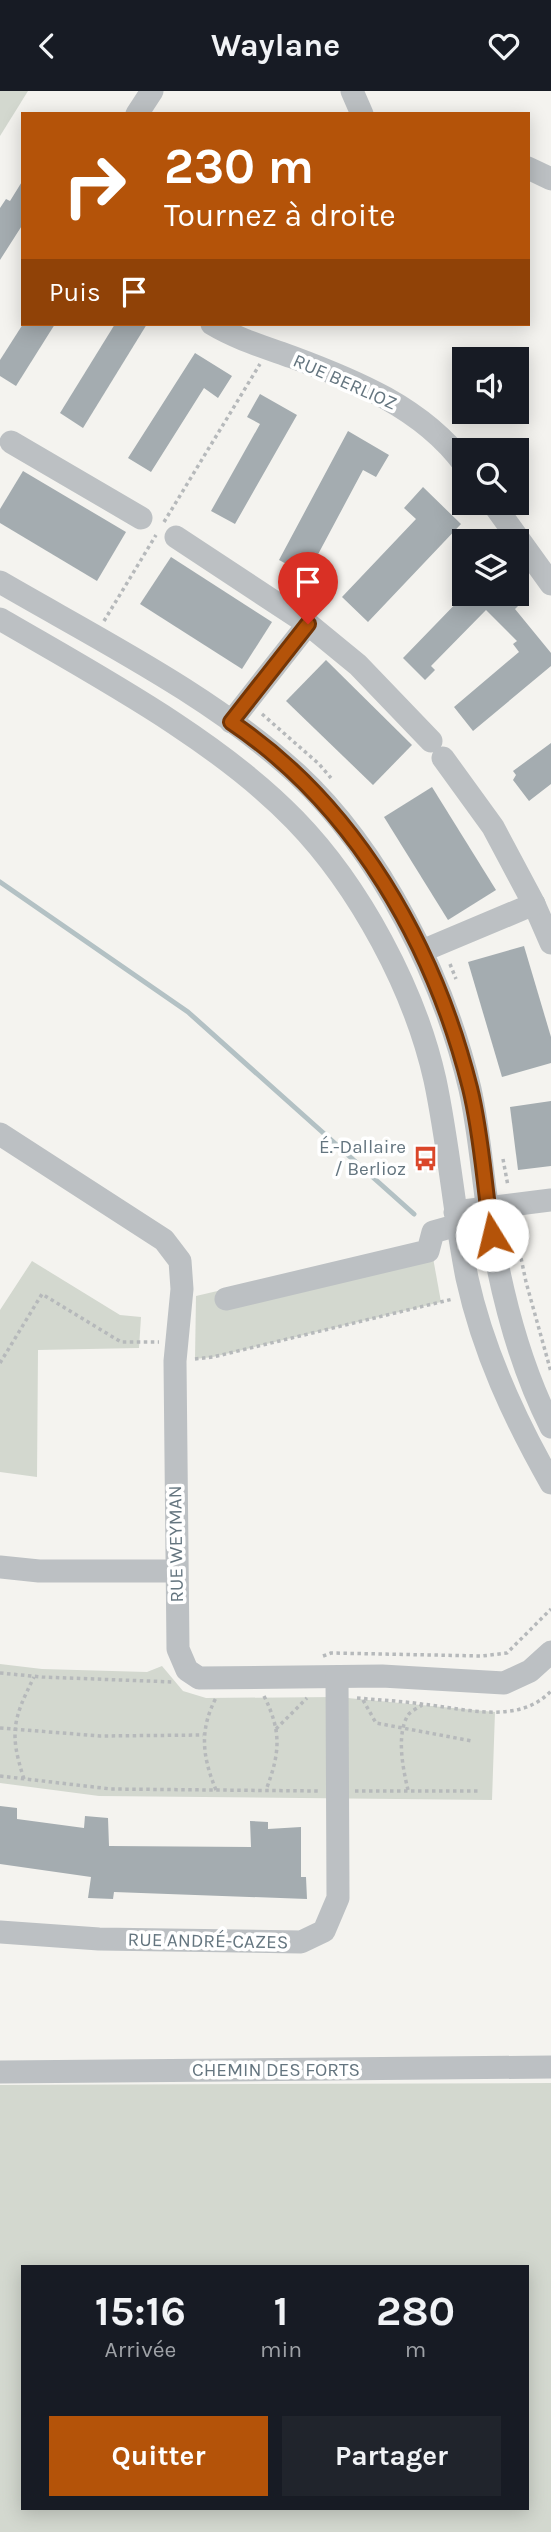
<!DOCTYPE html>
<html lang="fr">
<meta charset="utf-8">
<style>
:root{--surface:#171b24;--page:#20242c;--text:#f1f3f6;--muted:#9ea1a6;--accent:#b45309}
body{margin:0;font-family:Karla,sans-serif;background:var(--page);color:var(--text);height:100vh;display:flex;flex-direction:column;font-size:26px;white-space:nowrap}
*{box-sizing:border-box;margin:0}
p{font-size:23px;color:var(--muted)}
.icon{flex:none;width:38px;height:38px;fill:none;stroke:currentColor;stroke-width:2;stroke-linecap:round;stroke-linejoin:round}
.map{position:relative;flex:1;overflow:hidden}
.panel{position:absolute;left:21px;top:2174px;width:508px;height:245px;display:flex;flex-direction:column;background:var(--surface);border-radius:0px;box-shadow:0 4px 18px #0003}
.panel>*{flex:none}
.banner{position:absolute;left:21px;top:21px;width:509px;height:214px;border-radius:0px;box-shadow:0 4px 18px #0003;background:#b45309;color:#fff;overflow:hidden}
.buttons{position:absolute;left:452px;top:256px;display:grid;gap:14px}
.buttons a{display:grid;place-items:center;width:77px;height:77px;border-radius:0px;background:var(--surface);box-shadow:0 4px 18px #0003;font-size:35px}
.pin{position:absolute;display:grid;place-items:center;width:60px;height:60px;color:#fff;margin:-72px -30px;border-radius:50% 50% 50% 0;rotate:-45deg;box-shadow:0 0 7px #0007}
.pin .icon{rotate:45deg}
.me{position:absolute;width:77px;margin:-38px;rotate:351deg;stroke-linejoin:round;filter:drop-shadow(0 0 5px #0008)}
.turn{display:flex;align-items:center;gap:24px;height:147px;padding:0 28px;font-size:32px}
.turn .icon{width:91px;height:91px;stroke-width:2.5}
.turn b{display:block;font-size:49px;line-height:60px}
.then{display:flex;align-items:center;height:66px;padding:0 28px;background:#0003;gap:14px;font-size:26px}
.eta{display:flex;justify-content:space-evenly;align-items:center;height:119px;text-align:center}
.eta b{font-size:42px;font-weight:700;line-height:49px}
.action{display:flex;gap:14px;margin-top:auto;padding:14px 28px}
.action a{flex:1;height:80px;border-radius:0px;background:var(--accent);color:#fff;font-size:28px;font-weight:700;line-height:80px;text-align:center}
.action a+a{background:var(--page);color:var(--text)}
header{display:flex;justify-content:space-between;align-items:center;height:91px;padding:0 28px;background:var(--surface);font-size:32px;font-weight:700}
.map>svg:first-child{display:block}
.green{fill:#d3d8cf;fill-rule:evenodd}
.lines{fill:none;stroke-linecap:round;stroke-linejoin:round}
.stream{stroke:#b3c1c4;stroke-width:5}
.building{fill:#a4acb0}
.path{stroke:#b6b9bb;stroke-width:3.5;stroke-dasharray:3.5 3.5;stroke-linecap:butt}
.minor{stroke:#bcc0c3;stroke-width:23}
.route-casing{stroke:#753606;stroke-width:18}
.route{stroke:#b45309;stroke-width:12}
.labels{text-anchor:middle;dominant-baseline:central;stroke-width:7;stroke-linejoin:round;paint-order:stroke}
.street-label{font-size:19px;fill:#64757f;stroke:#fff}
.poi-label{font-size:19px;fill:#64757f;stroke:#fff;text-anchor:end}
</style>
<header><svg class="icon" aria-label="back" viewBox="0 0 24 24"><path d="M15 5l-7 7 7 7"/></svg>Waylane<svg class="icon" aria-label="heart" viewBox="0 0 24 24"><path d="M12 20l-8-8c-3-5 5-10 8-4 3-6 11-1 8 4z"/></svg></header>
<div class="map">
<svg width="551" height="2441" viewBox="0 0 551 2441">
<rect width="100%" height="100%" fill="#f4f3ef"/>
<!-- green -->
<g class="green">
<path d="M0 0H28L0 45Z"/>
<path d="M430 1150 441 1211 213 1266 195 1268 196 1205Z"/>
<path d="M32 1170 120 1224 141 1226 139 1257 38 1259 37 1386 0 1381V1219Z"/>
<path d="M0 1573 42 1578 147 1581 162 1575 183 1600 206 1607 337 1606 495 1621 492 1709 99 1705 0 1692Z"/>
<path d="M551 1992V2441H0V1994ZM23 2175H527V2417H23Z"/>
</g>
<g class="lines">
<!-- stream -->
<path class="stream" d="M0 791 188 921 414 1123"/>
</g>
<!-- building -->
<g class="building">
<path d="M23 89V133L0 169V117L6 108 10 110Z"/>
<path d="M23 233H55L16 295 0 285V269Z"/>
<path d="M115 233H147L83 337 60 322Z"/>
<path d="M195 262 232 285 218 307 204 297 151 381 128 367Z"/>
<path d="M260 303 297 324 235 433 211 420 260 333 247 326Z"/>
<path d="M348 340 389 364 376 386 363 379 307 484 279 469Z"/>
<path d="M23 380 126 441 97 490 0 432V418Z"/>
<path d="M423 396 461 433 368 531 342 506 416 428 404 417Z"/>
<path d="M171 466 272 531 242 578 140 513Z"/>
<path d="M466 502H509L520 513 515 518 551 562V575L473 640 454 616 519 561 513 553 517 550 486 519 431 575 435 579 425 589 403 567Z"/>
<path d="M326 569 412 654 373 694 286 610Z"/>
<path d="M551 652V693L529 710 513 689 516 684 513 680Z"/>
<path d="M432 696 496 799 448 829 384 726Z"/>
<path d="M524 855 551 946V972L502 986 468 871Z"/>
<path d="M551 1010V1075L518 1079 510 1016Z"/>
<path d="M0 1715 17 1717V1728L84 1737 85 1725 108 1727 109 1755 251 1756 250 1730 268 1731V1738L301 1736V1786H306L307 1808 114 1801 113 1808 88 1807 91 1786 0 1773Z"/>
</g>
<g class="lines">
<!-- path -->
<g class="path">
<path d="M164 431 260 273"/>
<path d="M104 530 156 444"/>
<path d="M262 623 319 673 331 687"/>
<path d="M450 873 456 888"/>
<path d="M503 1068 508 1095"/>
<path d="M514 1133 526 1191 551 1281"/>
<path d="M195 1268 213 1266 453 1208"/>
<path d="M0 1272 42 1203 121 1251H159"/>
<path d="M323 1565 331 1562 482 1565 507 1562 551 1518"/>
<path d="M0 1582 42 1586 174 1591"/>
<path d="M264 1605C282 1641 280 1662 266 1699"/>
<path d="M357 1607C379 1609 400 1610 422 1613 463 1617 518 1635 551 1600"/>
<path d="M363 1609 376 1632 472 1650"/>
<path d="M0 1637 100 1645 203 1644"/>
<path d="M276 1638 307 1607"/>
<path d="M0 1685 111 1698 319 1700"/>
<path d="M24 1688C9 1642 13 1628 34 1586"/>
<path d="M216 1699C202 1665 199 1638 217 1605"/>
<path d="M408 1699C403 1678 396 1644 408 1624 411 1620 418 1617 422 1614"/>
<path d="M355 1700H481"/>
</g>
<!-- minor -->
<g class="minor">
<path d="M352 0 362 23"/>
<path d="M137 23 152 0"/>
<path d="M528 77 551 88"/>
<path d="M212 233C237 248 264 256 292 266 354 289 423 317 464 373"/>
<path d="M11 351 141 427"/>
<path d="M492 411 551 493"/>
<path d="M176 446 308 533 231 631"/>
<path d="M0 491C98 548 214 606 297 683 381 761 444 888 470 998 479 1039 482 1080 488 1120 499 1194 517 1269 551 1336"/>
<path d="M0 528C96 584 218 649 295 729 360 796 415 899 435 989 449 1055 454 1122 467 1187 483 1260 514 1327 551 1392"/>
<path d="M308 533 358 574 431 650"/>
<path d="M534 813 551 852"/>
<path d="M422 860 534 813 493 736 443 667"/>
<path d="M0 1043 164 1149 180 1170 182 1198 175 1270 178 1558 187 1579 199 1587 382 1585 504 1592 530 1580 551 1561"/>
<path d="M455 1121 551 1109"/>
<path d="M226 1208 428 1160 433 1141 458 1134"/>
<path d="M0 1476 39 1480H176"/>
<path d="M0 1841 99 1848 301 1851 324 1840 338 1807 337 1586"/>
<path d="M0 1981 551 1976"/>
</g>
</g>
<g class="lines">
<defs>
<path id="route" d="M308 533 231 631C356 715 434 854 470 997 482 1045 484 1095 492 1144"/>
</defs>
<!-- route casing -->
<use href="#route" class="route-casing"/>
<!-- route -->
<use href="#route" class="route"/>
</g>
<!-- icons -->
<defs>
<symbol id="bus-bare" viewBox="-9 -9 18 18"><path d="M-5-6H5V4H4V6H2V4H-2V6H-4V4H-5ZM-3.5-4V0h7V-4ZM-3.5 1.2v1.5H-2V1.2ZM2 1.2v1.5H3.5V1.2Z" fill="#da4629" stroke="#fff" stroke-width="2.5" paint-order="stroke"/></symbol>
</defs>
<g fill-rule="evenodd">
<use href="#bus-bare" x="408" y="1050" width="35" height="35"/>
</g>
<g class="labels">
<!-- street labels -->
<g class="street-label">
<text transform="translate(345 291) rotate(24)">RUE BERLIOZ</text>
<text transform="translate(176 1453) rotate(-91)">RUE WEYMAN</text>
<text transform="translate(208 1850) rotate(1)">RUE ANDRÉ-CAZES</text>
<text x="276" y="1979">CHEMIN DES FORTS</text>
</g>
<!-- poi labels -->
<g class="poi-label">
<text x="406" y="1056">É.-Dallaire<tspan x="406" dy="22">/ Berlioz</tspan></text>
</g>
</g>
</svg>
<div class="buttons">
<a><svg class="icon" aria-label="sound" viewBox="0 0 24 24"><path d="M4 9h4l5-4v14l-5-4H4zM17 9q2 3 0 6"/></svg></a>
<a><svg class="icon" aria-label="search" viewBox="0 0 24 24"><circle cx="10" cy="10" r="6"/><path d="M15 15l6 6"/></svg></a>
<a><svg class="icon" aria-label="layers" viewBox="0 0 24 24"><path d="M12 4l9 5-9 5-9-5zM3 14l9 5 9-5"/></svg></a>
</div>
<div class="pin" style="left:308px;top:533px;background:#d93025"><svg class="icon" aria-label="arrive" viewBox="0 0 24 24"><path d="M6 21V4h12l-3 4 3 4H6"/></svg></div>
<svg class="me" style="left:492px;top:1144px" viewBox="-20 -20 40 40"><circle r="19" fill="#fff"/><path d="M0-13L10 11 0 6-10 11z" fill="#b45309"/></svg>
<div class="banner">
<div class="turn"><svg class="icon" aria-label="right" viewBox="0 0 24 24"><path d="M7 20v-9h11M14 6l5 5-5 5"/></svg><div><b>230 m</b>Tournez à droite</div></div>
<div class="then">Puis<svg class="icon" aria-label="arrive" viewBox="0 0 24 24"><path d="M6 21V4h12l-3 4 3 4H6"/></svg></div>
</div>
<section class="panel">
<div class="eta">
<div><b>15:16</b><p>Arrivée</p></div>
<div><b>1</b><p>min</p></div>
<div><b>280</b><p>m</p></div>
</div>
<div class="action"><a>Quitter</a><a>Partager</a></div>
</section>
</div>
